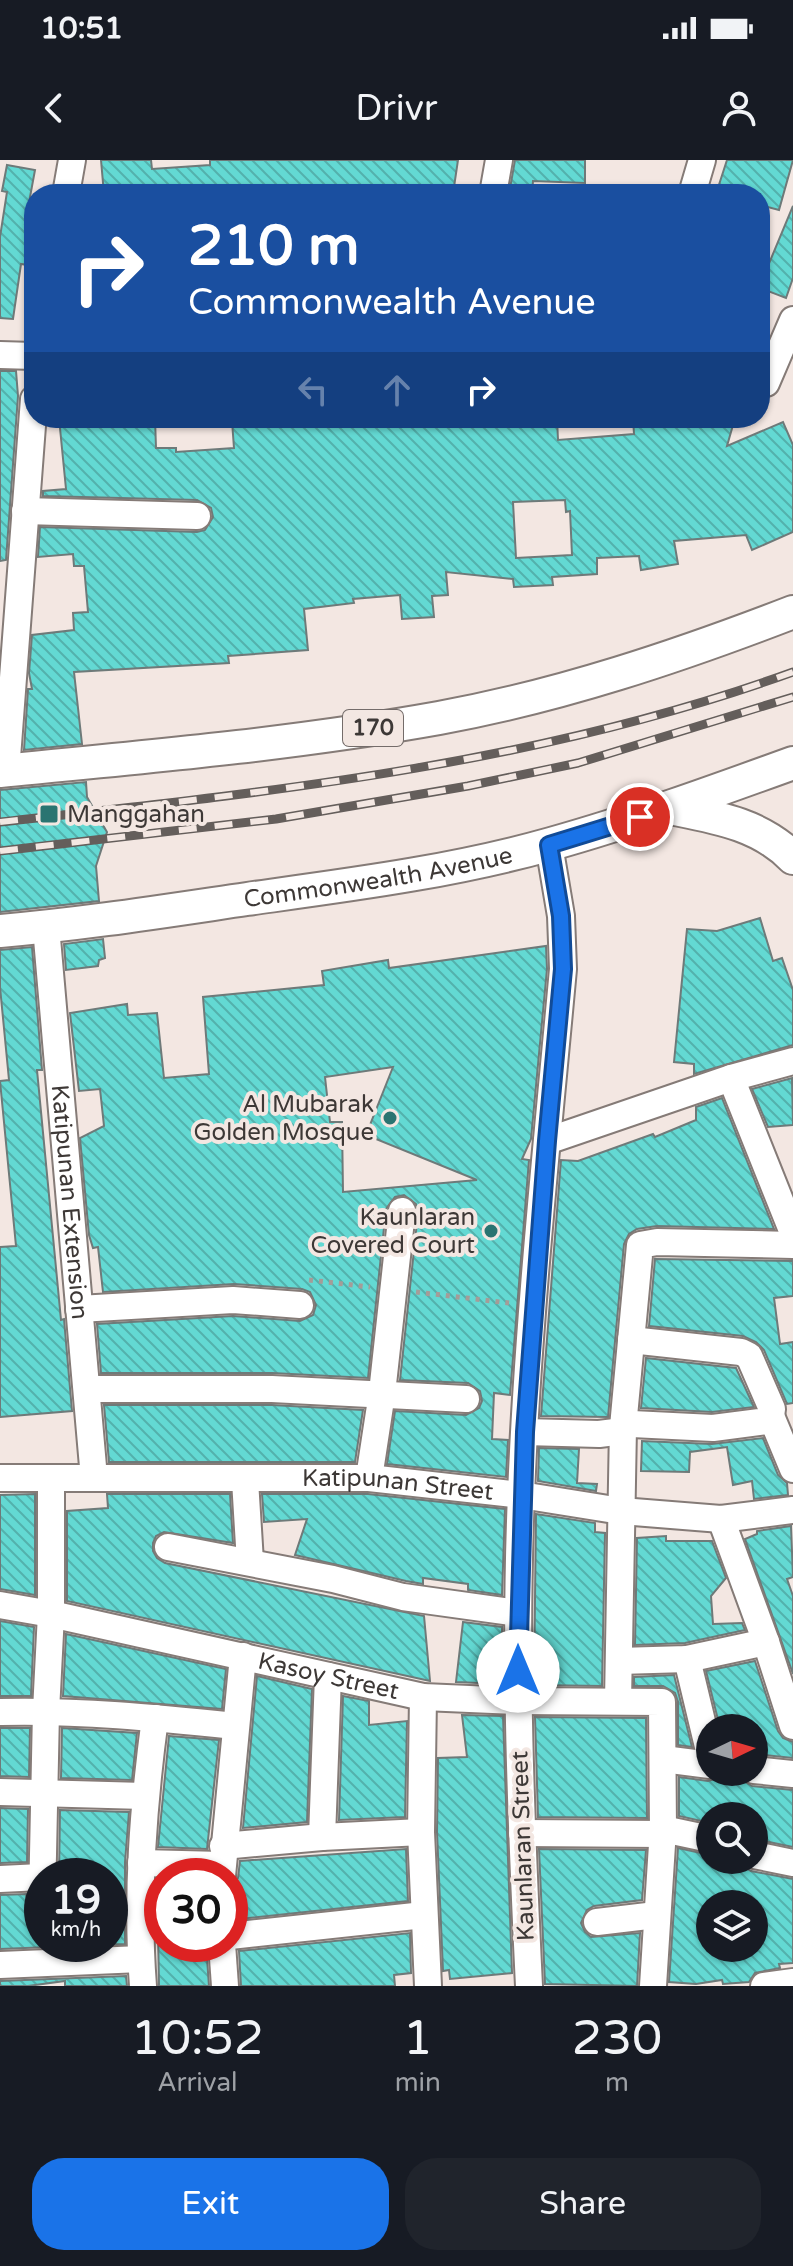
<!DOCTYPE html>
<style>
:root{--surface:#171b24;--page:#20242c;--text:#f1f3f6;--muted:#9ea1a6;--accent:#1a73e8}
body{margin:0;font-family:"Varela Round",sans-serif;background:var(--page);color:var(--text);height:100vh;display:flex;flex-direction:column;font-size:30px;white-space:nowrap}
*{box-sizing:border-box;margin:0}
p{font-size:26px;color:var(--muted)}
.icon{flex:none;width:44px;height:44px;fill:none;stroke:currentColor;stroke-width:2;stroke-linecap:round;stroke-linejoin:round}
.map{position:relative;height:1826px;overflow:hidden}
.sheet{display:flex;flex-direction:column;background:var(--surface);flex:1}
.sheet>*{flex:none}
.top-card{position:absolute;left:24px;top:24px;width:746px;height:244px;border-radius:32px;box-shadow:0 2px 6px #0004;background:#1a4fa0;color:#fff;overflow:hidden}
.needle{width:52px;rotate:85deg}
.controls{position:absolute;left:696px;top:1554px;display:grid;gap:16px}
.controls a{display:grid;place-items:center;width:72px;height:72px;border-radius:50%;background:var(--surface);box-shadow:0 2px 6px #0004;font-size:40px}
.speed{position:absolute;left:24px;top:1698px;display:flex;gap:16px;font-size:40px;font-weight:700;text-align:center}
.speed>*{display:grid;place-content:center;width:104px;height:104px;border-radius:50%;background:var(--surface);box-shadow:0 2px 6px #0004;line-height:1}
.speed small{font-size:20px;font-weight:400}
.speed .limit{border:12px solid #d22;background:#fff;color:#111}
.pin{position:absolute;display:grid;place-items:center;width:68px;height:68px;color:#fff;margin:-34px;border:4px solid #fff;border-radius:50%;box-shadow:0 2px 8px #0007}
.me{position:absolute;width:88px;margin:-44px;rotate:0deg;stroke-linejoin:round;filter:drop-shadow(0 0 6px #0008)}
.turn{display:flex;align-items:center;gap:28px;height:168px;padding:0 32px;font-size:36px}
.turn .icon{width:104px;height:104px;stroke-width:2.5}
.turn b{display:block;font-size:56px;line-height:68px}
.lanes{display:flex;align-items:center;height:76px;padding:0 32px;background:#0003;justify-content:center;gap:40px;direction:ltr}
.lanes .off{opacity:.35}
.eta{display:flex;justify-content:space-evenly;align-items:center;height:136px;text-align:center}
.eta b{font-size:48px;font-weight:600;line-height:56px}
.primary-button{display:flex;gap:16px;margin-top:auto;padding:16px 32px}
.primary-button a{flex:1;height:92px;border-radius:32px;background:var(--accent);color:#fff;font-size:32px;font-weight:600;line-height:92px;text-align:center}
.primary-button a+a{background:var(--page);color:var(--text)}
.status{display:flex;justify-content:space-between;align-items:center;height:56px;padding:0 40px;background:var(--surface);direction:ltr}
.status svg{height:22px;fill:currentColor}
header{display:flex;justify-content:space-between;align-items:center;height:104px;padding:0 32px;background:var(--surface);font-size:36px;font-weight:600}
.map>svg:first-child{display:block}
.building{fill:url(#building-back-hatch);stroke:#6e7a79;stroke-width:2;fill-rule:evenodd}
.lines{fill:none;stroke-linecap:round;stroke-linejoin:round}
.minor-casing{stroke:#857b77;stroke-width:30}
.major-casing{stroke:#857b77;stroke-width:36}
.path{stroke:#a59c98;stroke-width:5;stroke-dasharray:4 6;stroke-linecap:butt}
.minor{stroke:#fff;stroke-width:26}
.major{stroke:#fff;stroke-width:32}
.rail-casing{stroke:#645e5b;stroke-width:9}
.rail{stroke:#f3e7e2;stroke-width:6;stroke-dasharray:18;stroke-linecap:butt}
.route-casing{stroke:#114b97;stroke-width:20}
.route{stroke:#1a73e8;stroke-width:14}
.poi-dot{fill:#2a7471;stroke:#f3e7e2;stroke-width:3}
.labels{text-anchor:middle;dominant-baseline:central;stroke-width:8;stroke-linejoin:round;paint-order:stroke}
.shield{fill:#f3e7e2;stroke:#746c6a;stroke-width:2}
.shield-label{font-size:22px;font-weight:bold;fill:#3d3836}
.poi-label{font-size:24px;fill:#3d3836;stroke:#f3e7e2;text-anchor:end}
.street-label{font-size:24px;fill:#3d3836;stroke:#f3e7e2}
</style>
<div class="status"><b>10:51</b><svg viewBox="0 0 49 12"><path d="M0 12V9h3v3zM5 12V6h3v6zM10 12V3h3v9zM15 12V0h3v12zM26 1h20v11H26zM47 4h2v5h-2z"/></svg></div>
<header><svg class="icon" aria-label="back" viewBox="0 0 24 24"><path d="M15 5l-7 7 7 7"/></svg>Drivr<svg class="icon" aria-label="person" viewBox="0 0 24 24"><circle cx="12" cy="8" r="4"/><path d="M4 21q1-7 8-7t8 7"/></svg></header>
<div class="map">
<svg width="793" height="1826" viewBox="0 0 793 1826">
<defs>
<pattern id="building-back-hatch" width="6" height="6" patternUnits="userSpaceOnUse" patternTransform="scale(2)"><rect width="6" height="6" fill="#63d9d3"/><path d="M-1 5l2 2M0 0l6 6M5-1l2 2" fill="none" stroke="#53b1ac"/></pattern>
</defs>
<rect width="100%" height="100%" fill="#f3e7e2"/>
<!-- building -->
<g class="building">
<path d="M101 0H151L152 9 210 5V0H458L454 27 396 34H104Z"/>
<path d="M515 0H585V23L533 21 532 34H509Z"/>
<path d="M727 0H793L779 50 760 45V34H716Z"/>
<path d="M7 5 35 10 25 64 34 65V106L21 104 13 159 0 158V77L7 32 2 31Z"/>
<path d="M793 46V118L786 138 760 128V125Z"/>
<path d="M0 211H16L18 236 6 400 0 401Z"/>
<path d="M59 258H155L156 288H176V292L234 288 232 261 269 258H474V260L557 258 558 280 634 274 633 258H735L727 286 783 262 793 285V372L752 390 746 375 674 381 678 404 641 410 639 396 597 398V414L552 417 553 425 514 427 513 419 446 412 448 435 432 436 434 457 402 459 400 435 353 439 354 443 304 449 308 490 228 496 229 503 74 512 82 584 24 590 28 529H32L29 513 32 475 74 470 73 453 88 452 84 406H74L73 394 38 397 40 367 197 372 205 370 213 357 211 348 197 340 43 336V331L66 329ZM565 340 566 352 570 351 572 395 516 398 513 342Z"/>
<path d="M86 622 87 637 107 672 96 706 99 741 0 752V630Z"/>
<path d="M760 758 773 801 782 798 793 830V885L694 914V904L674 902 687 769 717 771Z"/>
<path d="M103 779 105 798 99 800 98 806 66 810 64 784Z"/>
<path d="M546 786 547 809 531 979 522 999 529 1000 510 1235 494 1233 492 1279 508 1280 506 1317 387 1304 395 1251 466 1255 479 1248 482 1241 480 1231 468 1223 400 1220 418 1053 416 1044 404 1035 395 1037 386 1049 368 1218 272 1213H101L97 1164 233 1156 300 1161 313 1155 316 1145 310 1132 302 1129 234 1124 103 1132 98 1087 93 1088 89 1075 80 978 104 966 100 929 79 931 70 853 127 844 128 855 157 853 164 918 209 914 203 837 324 825 322 811 388 800 389 808ZM393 907 366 975 477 1020 343 1032 342 962H330L325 917Z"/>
<path d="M32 787 42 910H37L61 1160 64 1159 72 1251 0 1257V1087L16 1086 0 921 9 920 0 827V790Z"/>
<path d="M792 918 793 965 768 967 752 929Z"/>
<path d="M722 938 774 1069 657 1066 637 1069 629 1074 624 1084 608 1257 541 1256 561 1000 578 1001 653 974 655 977 696 960V947Z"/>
<path d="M655 1099 793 1101V1136L774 1138 780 1184 793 1182V1243L787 1244 764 1190 756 1182 743 1176 649 1166Z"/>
<path d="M646 1198 736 1208 754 1247 712 1252 641 1248Z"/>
<path d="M104 1245H272L363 1250 355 1302H109Z"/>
<path d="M763 1278 778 1315 787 1323 788 1335 754 1339 752 1321 733 1325 727 1287 690 1292 689 1312 641 1311 642 1281 712 1284Z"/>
<path d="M539 1288 579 1289 577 1323 597 1324 596 1331 538 1321Z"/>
<path d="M35 1334V1435L0 1429V1335Z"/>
<path d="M107 1334H230L233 1383 164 1372 156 1376 153 1383V1391L157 1398 165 1403 424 1456 430 1521 67 1441V1351L108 1348Z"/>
<path d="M262 1334H368L505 1349 502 1435 468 1430V1424L423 1418V1424L406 1421 295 1395 307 1359 264 1362Z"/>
<path d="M536 1354 595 1363V1372L605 1373 602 1526 534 1525Z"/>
<path d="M791 1366 793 1417 787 1419 793 1436V1514L745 1379 757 1374V1371Z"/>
<path d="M666 1376V1381H712L726 1418 711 1436 713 1464 742 1463 745 1470 685 1483 635 1485 637 1378Z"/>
<path d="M0 1461 34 1467 31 1536H0Z"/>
<path d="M463 1462 502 1467V1524L456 1522Z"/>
<path d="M66 1474 226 1509 222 1549 63 1536Z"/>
<path d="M755 1501 778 1571 783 1578 793 1582V1598L754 1594V1566L720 1568 706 1511Z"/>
<path d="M674 1515 692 1587 678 1585V1542L675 1533 663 1526H634V1517Z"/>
<path d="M257 1516 312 1529 307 1662 243 1668Z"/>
<path d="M343 1536 369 1541V1565L407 1561 405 1657 339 1660Z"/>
<path d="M462 1555 503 1556 512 1813 450 1819 449 1810 443 1811 437 1672 438 1598 467 1597Z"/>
<path d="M535 1557 646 1558 647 1658 538 1657Z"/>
<path d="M0 1568H30L29 1617 0 1616Z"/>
<path d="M62 1568 137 1573 132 1620 61 1618Z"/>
<path d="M169 1576 219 1580 207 1689 158 1687Z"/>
<path d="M679 1617 708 1621 719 1618 741 1619 752 1626 793 1630V1687L754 1679V1656H710V1663L679 1656Z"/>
<path d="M0 1648 28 1649 27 1702 0 1703Z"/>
<path d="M60 1650 129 1652 125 1702V1784L0 1789V1735L26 1734 28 1749 38 1757 39 1784H110V1716H59Z"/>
<path d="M678 1688 710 1695V1700H739L743 1706 751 1711 793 1719V1803L779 1804 780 1808 755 1813 749 1822 723 1824 722 1820 696 1824 669 1822ZM710 1744H754V1788H710Z"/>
<path d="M406 1689 408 1741 230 1760V1730L238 1718 240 1701Z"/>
<path d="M539 1689 646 1690 642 1740 594 1746 587 1750 581 1763 585 1772 591 1777 640 1773 637 1826 545 1824Z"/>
<path d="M157 1719 162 1720V1784H206L209 1826H159Z"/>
<path d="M410 1773 411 1813 394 1815 395 1826H241L239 1791Z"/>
<path d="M126 1816 127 1826H65V1821L28 1826H0V1821Z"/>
</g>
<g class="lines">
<defs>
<g id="minor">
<path d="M66 34 72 0"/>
<path d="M493 34 499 0"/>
<path d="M692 34 702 0"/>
<path d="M0 195 34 196"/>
<path d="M766 223 793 160"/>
<path d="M25 351 197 356"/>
<path d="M6 611 34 239"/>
<path id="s1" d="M46 767 94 1318"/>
<path d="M731 918 793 1073"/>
<path d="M547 981 731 918 793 901"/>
<path d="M79 1149 233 1140 300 1145"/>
<path d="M88 1229H272L466 1239"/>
<path d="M771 1256 793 1309"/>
<path d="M525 1272 599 1274 615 1272 632 1264 713 1268 767 1261 771 1256 772 1249 749 1196 741 1192 631 1180"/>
<path id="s2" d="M0 1318H369L521 1335 621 1351 721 1359 793 1350"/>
<path d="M369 1318 382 1233 402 1051"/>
<path d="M245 1320 250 1402"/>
<path d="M721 1359 766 1482 793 1566"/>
<path d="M168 1387 333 1419 403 1437 518 1453"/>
<path id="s3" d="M0 1445 51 1454 423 1537 518 1541 662 1542 663 1669 653 1826"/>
<path d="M687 1499 710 1595"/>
<path d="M619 1501 687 1499 766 1482"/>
<path d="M423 1537 421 1672 428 1826"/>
<path d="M618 1541 623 1267 640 1085 657 1082 793 1085"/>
<path d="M0 1552C79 1550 157 1558 235 1566"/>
<path d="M663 1599 710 1605"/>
<path d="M754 1610 793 1614"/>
<path d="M0 1632 144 1636"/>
<path d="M663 1669 710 1679"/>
<path d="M522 1673 663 1674"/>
<path d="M322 1677 328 1516"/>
<path d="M223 1686 322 1677 421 1672"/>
<path d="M754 1695 793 1703"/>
<path d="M141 1703 222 1705"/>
<path d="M222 1716 243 1496"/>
<path d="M0 1719 41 1717"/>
<path d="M42 1742 46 1551 51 1454V1318"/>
<path d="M597 1762 656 1755"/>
<path d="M230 1776 424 1755"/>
<path d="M222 1784 225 1826"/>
<path d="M0 1805 141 1799"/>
<path d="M143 1826C136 1736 143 1647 155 1558"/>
<path d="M529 1826C521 1662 514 1499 521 1335 528 1159 547 983 563 809L561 756 549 685"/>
<path d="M764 1826 793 1822"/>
</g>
<g id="major">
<path d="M0 611C146 597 294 584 439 558 560 536 679 496 793 452"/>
<path d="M670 648C715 657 760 664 793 698"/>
<path id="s4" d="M0 771C83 764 165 751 247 739 348 725 452 712 551 684 633 661 713 632 793 603"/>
</g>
</defs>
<!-- minor casing -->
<use href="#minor" class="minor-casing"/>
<!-- major casing -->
<use href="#major" class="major-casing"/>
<!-- path -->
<g class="path">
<path d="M309 1120 370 1127"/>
<path d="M416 1132 509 1143"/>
</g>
<!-- minor -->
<use href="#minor" class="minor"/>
<!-- major -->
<use href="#major" class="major"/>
<defs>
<g id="rail">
<path d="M0 662C270 632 536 605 793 512"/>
<path d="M0 691 276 659 468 626 578 603 793 537"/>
</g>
</defs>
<!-- rail casing -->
<use href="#rail" class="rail-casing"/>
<!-- rail -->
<use href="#rail" class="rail"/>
</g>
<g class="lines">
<defs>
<path id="route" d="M518 1511 525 1272 547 981 563 809 561 756 549 685 640 657"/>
</defs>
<!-- route casing -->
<use href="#route" class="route-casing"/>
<!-- route -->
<use href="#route" class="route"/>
</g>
<!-- markers -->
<g class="poi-dot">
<rect x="39" y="644" width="20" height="20" rx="4"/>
<circle cx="390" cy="958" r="8"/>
<circle cx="491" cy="1071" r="8"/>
</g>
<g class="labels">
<!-- shield labels -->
<rect class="shield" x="343" y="550" width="60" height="36" rx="6"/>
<g class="shield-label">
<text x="373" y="568">170</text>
</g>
<!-- poi labels -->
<g class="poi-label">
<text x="67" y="654" text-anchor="start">Manggahan</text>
<text x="374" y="944">Al Mubarak<tspan x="374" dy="28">Golden Mosque</tspan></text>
<text x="475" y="1057">Kaunlaran<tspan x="475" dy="28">Covered Court</tspan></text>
</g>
<!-- street labels -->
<g class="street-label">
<text stroke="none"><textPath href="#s4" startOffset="382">Commonwealth Avenue</textPath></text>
<text stroke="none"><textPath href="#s1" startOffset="276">Katipunan Extension</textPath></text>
<text stroke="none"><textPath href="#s2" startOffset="398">Katipunan Street</textPath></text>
<text stroke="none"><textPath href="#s3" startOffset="336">Kasoy Street</textPath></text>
<text transform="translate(523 1686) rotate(-92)">Kaunlaran Street</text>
</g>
</g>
</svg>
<div class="controls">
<a><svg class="needle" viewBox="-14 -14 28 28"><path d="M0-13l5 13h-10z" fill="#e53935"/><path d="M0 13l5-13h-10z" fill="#9ea1a6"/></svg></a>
<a><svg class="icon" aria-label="search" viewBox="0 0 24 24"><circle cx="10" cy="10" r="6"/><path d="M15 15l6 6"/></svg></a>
<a><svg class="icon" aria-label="layers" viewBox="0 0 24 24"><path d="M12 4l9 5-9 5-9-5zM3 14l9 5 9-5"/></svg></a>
</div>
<div class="speed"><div>19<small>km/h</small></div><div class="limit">30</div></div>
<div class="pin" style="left:640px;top:657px;background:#d93025"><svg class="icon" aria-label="arrive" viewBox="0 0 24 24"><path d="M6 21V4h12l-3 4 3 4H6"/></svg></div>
<svg class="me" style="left:518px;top:1511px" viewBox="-20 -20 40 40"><circle r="19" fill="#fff"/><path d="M0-13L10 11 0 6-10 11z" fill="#1a73e8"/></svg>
<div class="top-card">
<div class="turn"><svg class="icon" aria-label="right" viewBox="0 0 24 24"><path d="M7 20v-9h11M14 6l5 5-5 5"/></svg><div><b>210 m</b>Commonwealth Avenue</div></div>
<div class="lanes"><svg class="icon off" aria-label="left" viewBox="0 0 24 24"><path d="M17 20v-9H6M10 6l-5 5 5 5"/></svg><svg class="icon off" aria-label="ahead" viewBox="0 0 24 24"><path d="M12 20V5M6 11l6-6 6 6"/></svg><svg class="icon" aria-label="right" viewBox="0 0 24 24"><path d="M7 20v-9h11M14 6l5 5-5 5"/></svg></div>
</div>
</div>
<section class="sheet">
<div class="eta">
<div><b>10:52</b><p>Arrival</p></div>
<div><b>1</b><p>min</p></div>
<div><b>230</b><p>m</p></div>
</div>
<div class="primary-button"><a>Exit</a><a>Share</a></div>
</section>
